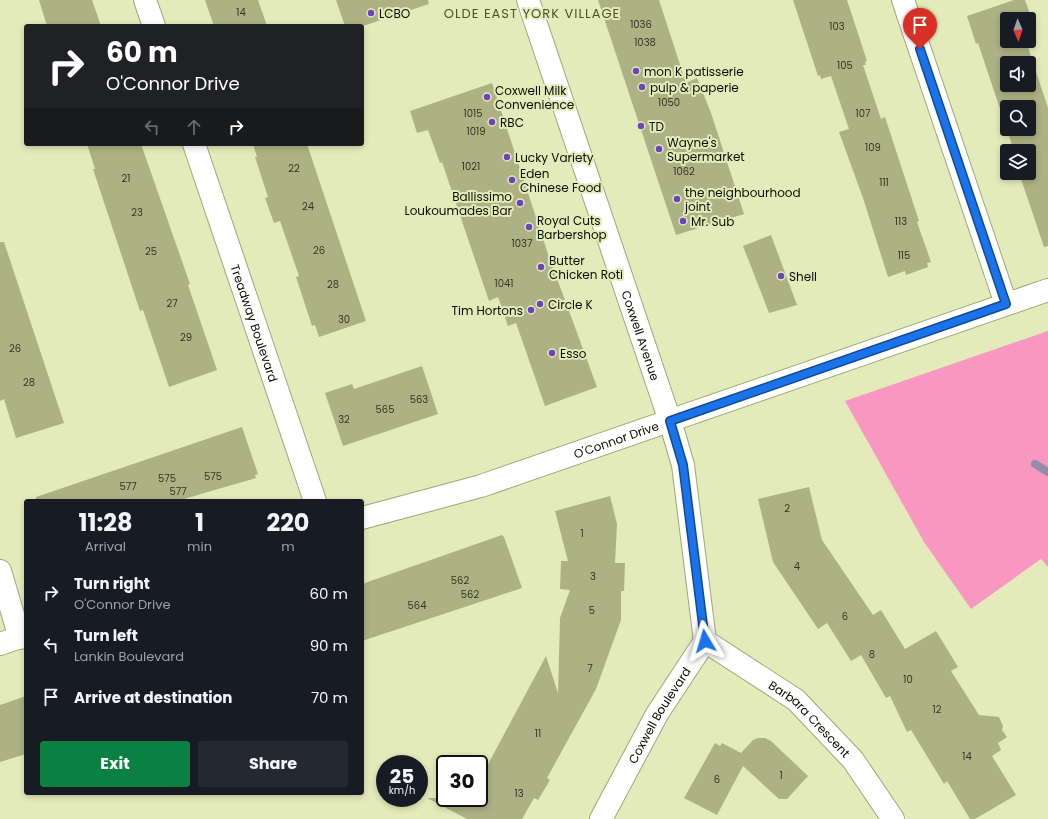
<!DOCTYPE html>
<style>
:root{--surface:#171b24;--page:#242831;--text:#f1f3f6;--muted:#9ea1a6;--accent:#0b8043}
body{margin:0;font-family:Poppins,sans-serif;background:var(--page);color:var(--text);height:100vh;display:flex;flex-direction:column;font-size:15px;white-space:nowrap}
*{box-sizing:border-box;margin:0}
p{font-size:13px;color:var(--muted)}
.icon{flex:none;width:22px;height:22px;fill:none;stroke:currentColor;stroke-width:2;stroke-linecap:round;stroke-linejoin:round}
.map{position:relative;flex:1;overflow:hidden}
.side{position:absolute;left:24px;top:499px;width:340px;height:296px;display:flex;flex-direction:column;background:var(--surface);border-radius:4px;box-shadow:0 2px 6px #0003}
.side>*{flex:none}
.guide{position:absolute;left:24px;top:24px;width:340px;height:122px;border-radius:4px;box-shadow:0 2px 6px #0003;background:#202124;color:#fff;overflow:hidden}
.needle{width:26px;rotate:178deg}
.buttons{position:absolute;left:1000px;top:12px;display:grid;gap:8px}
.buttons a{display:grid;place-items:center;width:36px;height:36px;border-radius:4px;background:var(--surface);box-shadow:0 2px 6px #0003;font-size:20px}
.speed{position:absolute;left:376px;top:755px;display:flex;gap:8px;font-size:20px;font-weight:700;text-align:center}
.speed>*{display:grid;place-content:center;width:52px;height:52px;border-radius:50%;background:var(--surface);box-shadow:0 2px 6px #0003;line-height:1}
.speed small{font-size:10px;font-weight:400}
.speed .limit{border:2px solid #111;border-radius:6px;background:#fff;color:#111}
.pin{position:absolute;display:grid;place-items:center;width:34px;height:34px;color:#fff;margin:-41px -17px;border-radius:50% 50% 50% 0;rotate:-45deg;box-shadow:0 0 4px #0007}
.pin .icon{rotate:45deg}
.me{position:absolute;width:44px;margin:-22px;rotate:353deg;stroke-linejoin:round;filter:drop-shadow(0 0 3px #0008)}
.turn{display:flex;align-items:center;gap:14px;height:84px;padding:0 16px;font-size:18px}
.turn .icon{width:52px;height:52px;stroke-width:2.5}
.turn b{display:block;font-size:28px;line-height:34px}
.lanes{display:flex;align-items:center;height:38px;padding:0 16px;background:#0003;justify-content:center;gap:20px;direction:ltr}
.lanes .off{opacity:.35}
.eta{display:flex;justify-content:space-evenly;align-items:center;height:68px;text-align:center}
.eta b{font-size:24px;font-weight:700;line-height:28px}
.cta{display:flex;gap:8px;margin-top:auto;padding:8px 16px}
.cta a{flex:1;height:46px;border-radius:4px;background:var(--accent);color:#fff;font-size:16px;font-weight:700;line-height:46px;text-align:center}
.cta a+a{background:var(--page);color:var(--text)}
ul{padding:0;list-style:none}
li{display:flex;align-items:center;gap:12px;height:52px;padding:0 16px}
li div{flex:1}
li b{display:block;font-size:15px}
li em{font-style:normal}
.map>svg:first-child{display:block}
.green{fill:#f898c0}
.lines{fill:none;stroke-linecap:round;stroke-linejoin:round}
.stream{stroke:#948daa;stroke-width:8}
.building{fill:#acb283;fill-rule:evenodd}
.street-casing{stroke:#a0a678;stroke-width:24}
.secondary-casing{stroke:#a0a678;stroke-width:24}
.street{stroke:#fff;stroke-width:22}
.secondary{stroke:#fff;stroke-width:22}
.route-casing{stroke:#114b97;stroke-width:10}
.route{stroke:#1a73e8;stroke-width:7}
.poi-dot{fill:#6c44bd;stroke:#e4ebba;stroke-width:1.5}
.labels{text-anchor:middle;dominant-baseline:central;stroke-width:4;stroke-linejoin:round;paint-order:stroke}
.number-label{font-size:10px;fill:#343622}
.poi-label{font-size:12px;fill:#0c0d01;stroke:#e4ebba;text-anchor:start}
.street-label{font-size:12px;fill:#0c0d01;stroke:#e4ebba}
.neighbourhood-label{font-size:13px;letter-spacing:1px;fill:#4e5227;stroke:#e4ebba}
</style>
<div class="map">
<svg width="1048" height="819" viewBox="0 0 1048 819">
<rect width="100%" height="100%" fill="#e4ebba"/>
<!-- green -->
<path class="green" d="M1048 331V567L1041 559 971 609 924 542 845 401Z"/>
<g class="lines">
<!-- stream -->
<path class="stream" d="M1035 464 1048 472"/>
</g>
<!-- building -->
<g class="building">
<path d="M39 0H92L101 26H47Z"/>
<path d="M205 0H258L267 26H214Z"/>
<path d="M336 0H428L429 4 363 26H345Z"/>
<path d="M598 0H659L686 83 697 78 711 113 744 214 676 235Z"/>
<path d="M793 0H847L867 61 865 62 866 65H863L881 119 885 117 919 221 917 222 931 262 927 263 928 267 906 275 905 271 888 277 863 198 839 132 849 129 831 76 821 79 820 75 818 76Z"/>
<path d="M1014 0H1025L1034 25 1029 27V19H1007V41H1026L1048 108V246L1044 247 1019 173H1029V151H1014L978 43 976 44 967 16ZM1007 63H1029V85H1007ZM1007 107H1029V129H1007Z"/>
<path d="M492 83 548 254 597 387 545 406 516 323 508 326 498 297 489 301 442 162 440 163 428 130 417 133 410 111Z"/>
<path d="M87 144H141L190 284 188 285 217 370 169 387 143 310 140 311 93 169H95Z"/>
<path d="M253 144H307L366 321 319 337 315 325 312 326 296 277 299 276 280 221 274 223 265 198 268 197 255 157H257Z"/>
<path d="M771 235 797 305 769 313 743 246Z"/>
<path d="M0 242H4L64 423 16 438 4 399 0 401Z"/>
<path d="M422 366 438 414 343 446 325 393 352 384 354 389Z"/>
<path d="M242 427 258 474 255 475 256 478 177 501H36V497Z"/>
<path d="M809 487 822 540 873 615 881 610 905 649 936 631 958 667 951 671 979 715 999 717 1003 726 1002 730 1007 737 998 743 1001 750 992 756 1016 795 975 819H970L947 781 944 784 911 730 907 732 890 696 886 698 861 655 851 661 827 623 818 629 773 562 758 499Z"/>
<path d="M610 496 617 524 615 563H625L624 591H621V620L596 689 547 778 550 780 538 800 534 798 522 819H467L427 798H479V781L546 656 558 693 560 618 570 590 560 589 561 561H568L555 511Z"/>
<path d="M502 535 504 537 522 588 362 641V584Z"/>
<path d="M26 696V754L0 762V705Z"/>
<path d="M758 738H765L771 741 808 776 787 799H779L743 766 717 815 684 798 715 743 720 746 722 743 741 753 753 740Z"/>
</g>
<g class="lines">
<defs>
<g id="street">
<path d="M145 0 154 26"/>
<path d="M903 0 1006 304"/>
<path id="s1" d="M194 144 315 501"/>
<path d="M0 571 20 638"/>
<path id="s2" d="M705 641 796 700 853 760 893 819"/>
<path id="s3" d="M601 819 657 714 705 641 683 465 670 421"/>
</g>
<g id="secondary">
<path id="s4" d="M528 0 670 421"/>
<path id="s5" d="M362 518 481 486 1048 290"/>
<path d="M0 644 26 635"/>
</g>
</defs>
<!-- street casing -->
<use href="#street" class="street-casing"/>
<!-- secondary casing -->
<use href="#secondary" class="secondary-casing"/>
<!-- street -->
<use href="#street" class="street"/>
<!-- secondary -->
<use href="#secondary" class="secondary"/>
</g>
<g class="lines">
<defs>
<path id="route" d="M705 641 683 465 670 421 1006 304 920 49"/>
</defs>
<!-- route casing -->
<use href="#route" class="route-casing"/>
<!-- route -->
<use href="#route" class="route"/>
</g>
<!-- markers -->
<g class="poi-dot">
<circle cx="371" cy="13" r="4"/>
<circle cx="636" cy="71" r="4"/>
<circle cx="642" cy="87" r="4"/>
<circle cx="487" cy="97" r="4"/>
<circle cx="492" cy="122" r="4"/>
<circle cx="641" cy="126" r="4"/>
<circle cx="659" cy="149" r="4"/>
<circle cx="507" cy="157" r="4"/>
<circle cx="512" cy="180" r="4"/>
<circle cx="677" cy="199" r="4"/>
<circle cx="520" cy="203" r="4"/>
<circle cx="683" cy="221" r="4"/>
<circle cx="529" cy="227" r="4"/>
<circle cx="541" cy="267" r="4"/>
<circle cx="781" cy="276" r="4"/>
<circle cx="540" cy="304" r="4"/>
<circle cx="531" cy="310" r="4"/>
<circle cx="552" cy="353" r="4"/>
</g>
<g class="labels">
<!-- number labels -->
<g class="number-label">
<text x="241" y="12">14</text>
<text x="641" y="24">1036</text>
<text x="837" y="26">103</text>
<text x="645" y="42">1038</text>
<text x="845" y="65">105</text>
<text x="669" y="102">1050</text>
<text x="473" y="113">1015</text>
<text x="863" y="113">107</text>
<text x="476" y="131">1019</text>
<text x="873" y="147">109</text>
<text x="471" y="166">1021</text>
<text x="294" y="168">22</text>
<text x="684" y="171">1062</text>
<text x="126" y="178">21</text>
<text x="884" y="182">111</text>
<text x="308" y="206">24</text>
<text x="137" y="212">23</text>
<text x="901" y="221">113</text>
<text x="522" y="243">1037</text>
<text x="319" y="250">26</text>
<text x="151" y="251">25</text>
<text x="904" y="255">115</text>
<text x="504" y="283">1041</text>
<text x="333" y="284">28</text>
<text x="172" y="303">27</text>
<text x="344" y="319">30</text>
<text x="186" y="337">29</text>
<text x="15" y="348">26</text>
<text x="29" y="382">28</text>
<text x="419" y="399">563</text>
<text x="385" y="409">565</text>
<text x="344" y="419">32</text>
<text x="213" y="476">575</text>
<text x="167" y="478">575</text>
<text x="128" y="486">577</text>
<text x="178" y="491">577</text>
<text x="787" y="508">2</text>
<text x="582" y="533">1</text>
<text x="797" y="566">4</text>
<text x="593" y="576">3</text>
<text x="460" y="580">562</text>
<text x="470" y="594">562</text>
<text x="417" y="605">564</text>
<text x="592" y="610">5</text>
<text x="845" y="616">6</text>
<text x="872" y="654">8</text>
<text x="590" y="668">7</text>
<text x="908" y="679">10</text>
<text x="937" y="709">12</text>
<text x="538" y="733">11</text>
<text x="967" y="756">14</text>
<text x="781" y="775">1</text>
<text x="717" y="779">6</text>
<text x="519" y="793">13</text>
</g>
<!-- poi labels -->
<g class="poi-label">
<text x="379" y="13">LCBO</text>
<text x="644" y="71">mon K patisserie</text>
<text x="650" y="87">pulp &amp; paperie</text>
<text x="495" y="90">Coxwell Milk<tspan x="495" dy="14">Convenience</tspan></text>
<text x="500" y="122">RBC</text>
<text x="649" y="126">TD</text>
<text x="667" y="142">Wayne's<tspan x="667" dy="14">Supermarket</tspan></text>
<text x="515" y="157">Lucky Variety</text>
<text x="520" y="173">Eden<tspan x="520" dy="14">Chinese Food</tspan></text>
<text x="685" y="192">the neighbourhood<tspan x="685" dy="14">joint</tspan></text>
<text x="512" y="196" text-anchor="end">Ballissimo<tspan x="512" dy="14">Loukoumades Bar</tspan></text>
<text x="537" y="220">Royal Cuts<tspan x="537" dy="14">Barbershop</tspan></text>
<text x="691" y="221">Mr. Sub</text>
<text x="549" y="260">Butter<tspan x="549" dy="14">Chicken Roti</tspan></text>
<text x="789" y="276">Shell</text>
<text x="548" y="304">Circle K</text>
<text x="523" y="310" text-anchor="end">Tim Hortons</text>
<text x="560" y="353">Esso</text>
</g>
<!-- street labels -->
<g class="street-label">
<text stroke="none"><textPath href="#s1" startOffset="189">Treadway Boulevard</textPath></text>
<text stroke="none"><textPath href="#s4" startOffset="354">Coxwell Avenue</textPath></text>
<text stroke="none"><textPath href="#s5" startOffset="266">O'Connor Drive</textPath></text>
<text stroke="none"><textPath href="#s3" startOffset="119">Coxwell Boulevard</textPath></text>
<text stroke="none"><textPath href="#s2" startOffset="131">Barbara Crescent</textPath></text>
</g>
<!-- neighbourhood labels -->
<g class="neighbourhood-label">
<text x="532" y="13">OLDE EAST YORK VILLAGE</text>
</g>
</g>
</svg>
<div class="buttons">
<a><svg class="needle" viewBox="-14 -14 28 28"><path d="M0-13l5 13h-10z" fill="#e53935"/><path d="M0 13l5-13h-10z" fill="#9ea1a6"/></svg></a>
<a><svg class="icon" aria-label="sound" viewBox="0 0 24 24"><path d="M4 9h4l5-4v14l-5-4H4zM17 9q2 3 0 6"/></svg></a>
<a><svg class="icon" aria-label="search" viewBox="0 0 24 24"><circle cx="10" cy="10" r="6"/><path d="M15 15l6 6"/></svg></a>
<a><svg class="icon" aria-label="layers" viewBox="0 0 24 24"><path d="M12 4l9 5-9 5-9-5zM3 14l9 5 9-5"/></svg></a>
</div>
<div class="speed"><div>25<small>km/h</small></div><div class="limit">30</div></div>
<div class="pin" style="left:920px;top:49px;background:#d93025"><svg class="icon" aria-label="arrive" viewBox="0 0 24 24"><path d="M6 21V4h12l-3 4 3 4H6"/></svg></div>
<svg class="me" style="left:705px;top:641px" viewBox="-20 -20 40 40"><path d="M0-17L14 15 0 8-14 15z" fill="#1a73e8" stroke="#fff" stroke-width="4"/></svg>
<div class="guide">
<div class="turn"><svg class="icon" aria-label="right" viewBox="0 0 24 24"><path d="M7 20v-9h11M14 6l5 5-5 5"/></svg><div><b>60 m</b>O'Connor Drive</div></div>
<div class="lanes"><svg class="icon off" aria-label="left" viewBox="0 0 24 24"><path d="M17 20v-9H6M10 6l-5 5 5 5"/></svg><svg class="icon off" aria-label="ahead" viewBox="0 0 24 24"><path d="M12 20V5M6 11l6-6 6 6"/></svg><svg class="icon" aria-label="right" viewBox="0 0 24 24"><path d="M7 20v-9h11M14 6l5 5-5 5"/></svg></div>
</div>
<section class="side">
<div class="eta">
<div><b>11:28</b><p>Arrival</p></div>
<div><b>1</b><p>min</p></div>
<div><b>220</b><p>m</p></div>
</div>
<ul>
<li><svg class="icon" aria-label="right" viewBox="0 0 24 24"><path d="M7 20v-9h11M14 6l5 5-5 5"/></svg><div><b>Turn right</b><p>O'Connor Drive</p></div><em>60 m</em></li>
<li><svg class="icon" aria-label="left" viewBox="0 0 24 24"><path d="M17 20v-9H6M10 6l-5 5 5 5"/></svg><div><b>Turn left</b><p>Lankin Boulevard</p></div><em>90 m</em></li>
<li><svg class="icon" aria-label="arrive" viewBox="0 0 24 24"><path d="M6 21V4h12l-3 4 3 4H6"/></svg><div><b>Arrive at destination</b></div><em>70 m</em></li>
</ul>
<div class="cta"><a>Exit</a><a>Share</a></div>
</section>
</div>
